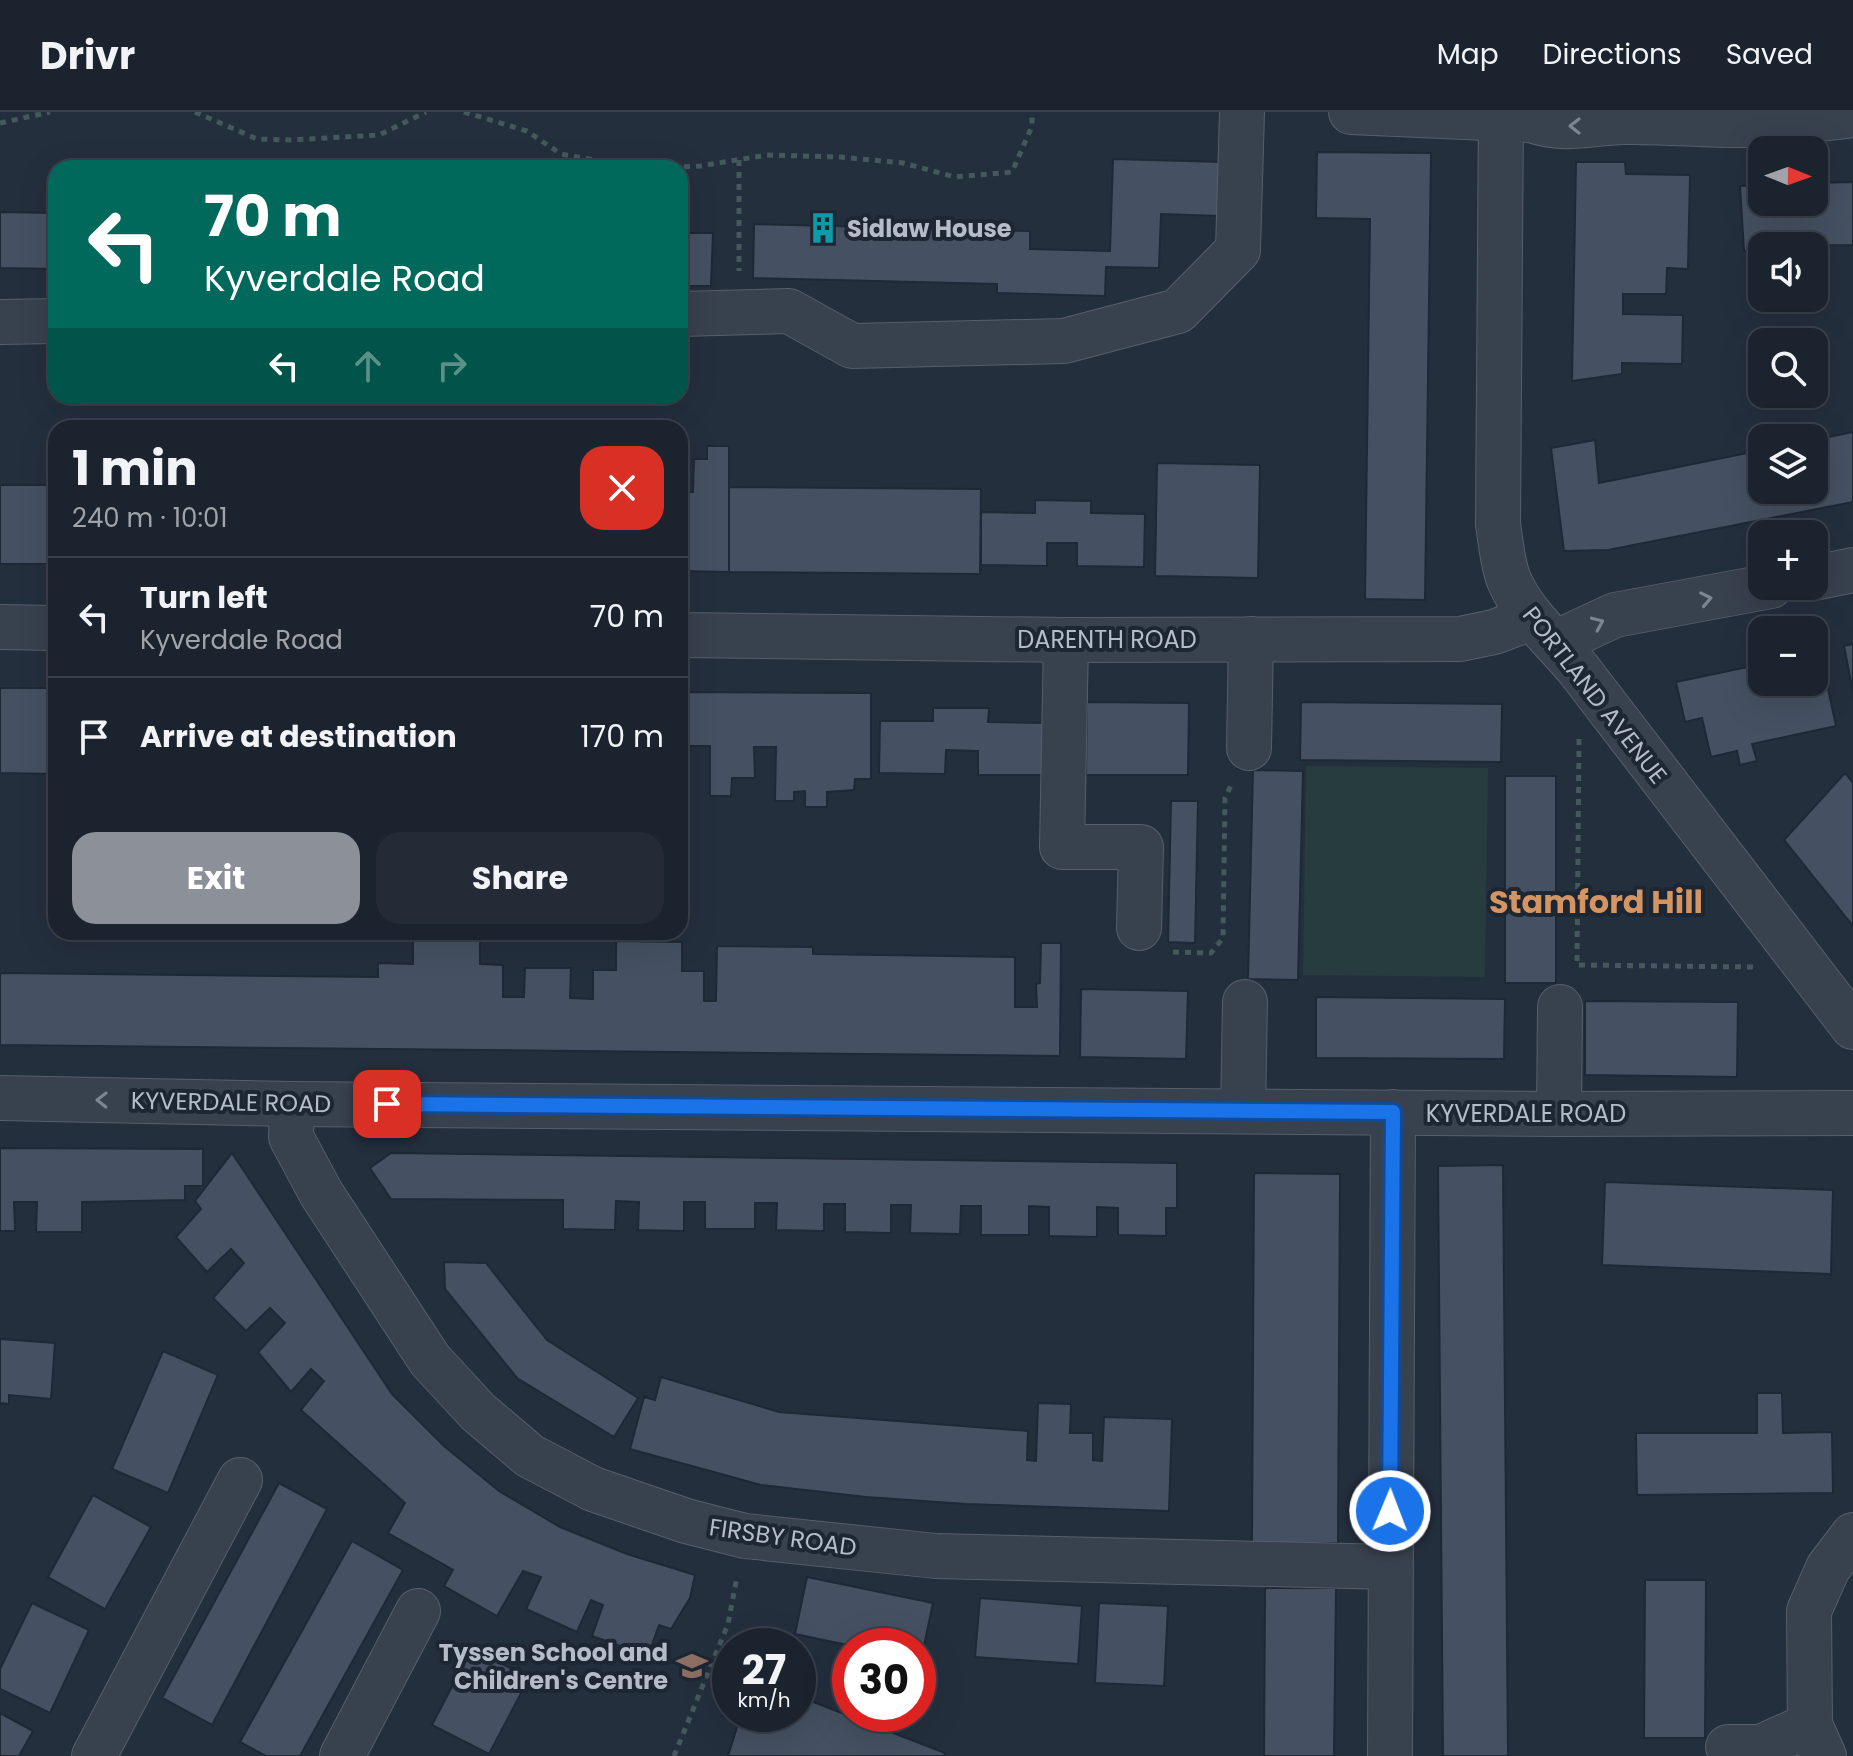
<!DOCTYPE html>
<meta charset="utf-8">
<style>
:root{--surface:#1b232e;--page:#242b36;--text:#f1f3f6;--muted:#a0a4aa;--line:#39404a;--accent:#8c9099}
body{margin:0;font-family:Poppins,sans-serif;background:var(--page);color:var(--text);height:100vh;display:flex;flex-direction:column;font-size:30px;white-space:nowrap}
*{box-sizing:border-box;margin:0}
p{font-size:26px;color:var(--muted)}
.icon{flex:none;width:44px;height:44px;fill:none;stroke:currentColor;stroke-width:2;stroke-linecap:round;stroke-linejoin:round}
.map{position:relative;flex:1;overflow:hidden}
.panel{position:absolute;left:48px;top:308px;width:640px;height:520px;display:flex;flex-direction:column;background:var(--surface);border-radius:24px;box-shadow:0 8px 32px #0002,0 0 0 2px var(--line)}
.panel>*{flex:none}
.banner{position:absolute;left:48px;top:48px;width:640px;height:244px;border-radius:24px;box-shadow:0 8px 32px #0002,0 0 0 2px var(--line);background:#00695c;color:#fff;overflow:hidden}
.needle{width:52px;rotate:91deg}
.fabs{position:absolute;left:1748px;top:24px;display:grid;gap:16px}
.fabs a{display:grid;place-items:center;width:80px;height:80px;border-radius:16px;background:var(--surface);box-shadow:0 8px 32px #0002,0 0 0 2px var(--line);font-size:40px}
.speed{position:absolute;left:712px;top:1516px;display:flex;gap:16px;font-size:40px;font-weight:700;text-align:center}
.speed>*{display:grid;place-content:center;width:104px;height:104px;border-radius:50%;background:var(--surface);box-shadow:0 8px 32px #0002,0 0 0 2px var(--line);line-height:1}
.speed small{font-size:20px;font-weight:400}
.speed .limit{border:12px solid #d22;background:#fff;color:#111}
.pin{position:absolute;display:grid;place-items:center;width:68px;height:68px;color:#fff;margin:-34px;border-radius:16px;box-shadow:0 4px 12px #0006}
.me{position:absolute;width:88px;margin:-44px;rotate:1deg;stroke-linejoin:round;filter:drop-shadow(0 0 6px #0008)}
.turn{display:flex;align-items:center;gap:28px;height:168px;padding:0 24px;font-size:36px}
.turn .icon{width:104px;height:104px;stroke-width:2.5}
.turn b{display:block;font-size:56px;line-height:68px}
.lanes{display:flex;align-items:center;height:76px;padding:0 24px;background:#0003;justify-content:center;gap:40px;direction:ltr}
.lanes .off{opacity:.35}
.round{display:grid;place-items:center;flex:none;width:84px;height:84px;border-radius:24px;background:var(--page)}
.overview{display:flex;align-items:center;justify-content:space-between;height:136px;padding:0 24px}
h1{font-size:48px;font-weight:700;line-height:60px}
.button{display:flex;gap:16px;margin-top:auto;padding:16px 24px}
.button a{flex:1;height:92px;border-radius:24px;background:var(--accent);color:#fff;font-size:32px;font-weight:700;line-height:92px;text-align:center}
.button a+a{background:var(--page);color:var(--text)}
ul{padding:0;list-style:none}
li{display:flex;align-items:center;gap:24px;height:120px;padding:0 24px;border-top:2px solid var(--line)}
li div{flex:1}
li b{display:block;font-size:30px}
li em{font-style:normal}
header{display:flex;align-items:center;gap:48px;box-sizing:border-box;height:112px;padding:0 40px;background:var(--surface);border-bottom:2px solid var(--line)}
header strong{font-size:38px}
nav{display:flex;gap:44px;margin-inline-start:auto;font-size:28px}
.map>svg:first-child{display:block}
.green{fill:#263c3f}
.building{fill:#455162;stroke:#1f2835;stroke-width:2}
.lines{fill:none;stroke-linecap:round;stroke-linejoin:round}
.minor-casing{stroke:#565f6c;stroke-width:46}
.path{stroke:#44595c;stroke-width:5;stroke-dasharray:6 6;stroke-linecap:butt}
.minor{stroke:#38414e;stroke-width:44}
.oneway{stroke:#7c8592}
.route-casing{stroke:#114b97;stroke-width:20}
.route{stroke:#1a73e8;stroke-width:14}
.labels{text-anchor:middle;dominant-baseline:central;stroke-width:8;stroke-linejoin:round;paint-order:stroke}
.poi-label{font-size:24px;font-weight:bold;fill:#b4bcc9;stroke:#1d2633;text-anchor:start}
.street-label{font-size:24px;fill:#b4bcc9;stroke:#1d2633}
.district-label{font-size:32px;font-weight:bold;fill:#d59563;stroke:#1d2633}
</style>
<header>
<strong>Drivr</strong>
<nav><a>Map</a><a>Directions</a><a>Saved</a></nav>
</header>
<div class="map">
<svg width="1853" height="1644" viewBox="0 0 1853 1644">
<rect width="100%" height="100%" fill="#242f3e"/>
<!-- green -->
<path class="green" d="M1306 654 1488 656 1485 865 1303 863Z"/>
<!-- building -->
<g class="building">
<path d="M1317 40 1431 41 1425 488 1365 487 1370 107 1316 106Z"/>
<path d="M1113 47 1222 50 1221 104 1161 102 1159 156 1106 155 1105 184 997 181V172L753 166 754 112 1030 119V137L1110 139Z"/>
<path d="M1576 50H1625L1626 62 1690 63 1688 157 1667 156 1666 182H1623V202L1683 203 1682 252 1622 251V262L1572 269Z"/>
<path d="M1853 70V133L1762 134V138L1744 139 1740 74 1762 73V90H1814V71Z"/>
<path d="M0 100 56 101V157L0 156Z"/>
<path d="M680 121H713L711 174H680Z"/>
<path d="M1853 320V390L1608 438 1564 439 1551 336 1595 328 1599 371 1762 338V378H1814V328Z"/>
<path d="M707 334H729V460L680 459V380H693L694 347H707Z"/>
<path d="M1157 351 1260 353 1258 466 1155 464Z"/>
<rect x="0" y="373" width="56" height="79"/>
<path d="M729 375 981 377 980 462 729 460Z"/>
<path d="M1035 388 1091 389V401L1145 402 1144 455 1077 454V431H1047V454L981 453V400L1035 401Z"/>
<path d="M1853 532V580L1844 534Z"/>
<path d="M1820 539 1836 614 1752 632 1757 649 1740 653 1737 639 1711 645 1702 606 1685 610 1676 570 1762 552V570H1814V540Z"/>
<path d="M0 576H56V662L0 661Z"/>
<path d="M680 580 871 581V667H855L854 678 827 680V695H805V679L794 680V689H775L776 635H754L755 666H732L731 684H710V634H685V666H680Z"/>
<path d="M1087 590 1189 591 1188 663H1086Z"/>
<path d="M1301 590 1502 592 1501 650 1300 648Z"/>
<path d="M933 596H989L988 610 1044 611 1043 663H978V639L946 638 945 662 879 661 880 609H933Z"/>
<path d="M1253 658 1303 659 1298 868 1248 867Z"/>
<path d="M1845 661 1853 671V814L1784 728Z"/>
<rect x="1505" y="664" width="51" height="207"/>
<path d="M1171 689H1198L1195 831 1168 830Z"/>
<path d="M413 820H480V852L503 853V885H524L525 856H571L570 886 593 887V858H616V829L682 830V859H704V889H716L717 834 813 835V842L1015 845V895H1037L1036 872 1040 871 1041 831H1061L1060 944 0 933V861L378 865V851L413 852Z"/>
<path d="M1081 877 1188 879 1186 947 1080 945Z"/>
<path d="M1316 885 1505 887 1504 947 1316 946Z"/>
<path d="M1585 889 1738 890 1737 965 1585 963Z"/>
<path d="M0 1036 203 1037V1074H185V1088L82 1090V1120H36L37 1090H14L15 1119H0Z"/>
<path d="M232 1041 392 1282 444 1334 499 1379 560 1415 627 1442 695 1463 690 1486 671 1517 659 1513 648 1544 592 1524 603 1493 591 1488 577 1520 526 1497 541 1465 523 1459 497 1504 444 1474 453 1458 388 1421 405 1391 301 1298 324 1269 311 1257 291 1280 258 1240 285 1211 270 1196 246 1219 213 1186 244 1151 231 1137 207 1160 176 1125 201 1097 195 1089Z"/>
<path d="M391 1041 1177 1051V1096H1166V1124L1118 1123V1096L1097 1095V1125L1049 1124V1095L1029 1094V1123H981V1094H961L960 1122 910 1121 911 1093H891V1121L845 1120V1092H824V1119L776 1118 777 1091H755V1117H705V1090H684V1119L638 1118 639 1090 616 1089 615 1118 563 1117V1088L391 1087 370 1056Z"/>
<path d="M1503 1053 1508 1644H1443L1438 1054Z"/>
<path d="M1254 1061 1340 1062 1338 1431H1252Z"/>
<path d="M1605 1070 1833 1078 1831 1162 1602 1153Z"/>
<path d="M444 1150 486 1151 547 1228 638 1286 614 1325 517 1266 445 1177Z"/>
<path d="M0 1227 55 1231 51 1287 9 1283V1292L0 1291Z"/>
<path d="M163 1239 218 1263 168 1381 112 1357Z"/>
<path d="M661 1265 779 1300 1028 1319 1027 1348 1036 1349 1038 1291 1071 1292 1070 1321H1093V1348L1102 1349 1104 1305 1172 1307 1169 1399 966 1392 866 1385 761 1373 630 1337 644 1285 655 1288Z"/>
<path d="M1757 1281H1782L1783 1321 1832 1320 1833 1381 1637 1383 1636 1321H1757Z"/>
<path d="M279 1371 327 1397 212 1613 162 1586Z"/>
<path d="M93 1383 151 1415 105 1497 48 1465Z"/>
<path d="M352 1429 403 1458 300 1644H266L240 1630Z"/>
<path d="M807 1465 933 1491 921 1548H918V1534H852L795 1522Z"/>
<path d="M1645 1468H1706L1705 1626H1644Z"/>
<path d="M1265 1476H1336L1334 1644H1264Z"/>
<path d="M980 1486 1082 1494 1078 1552 975 1545Z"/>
<path d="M32 1491 89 1518 50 1601 0 1577V1557Z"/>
<path d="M1099 1491 1168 1494 1164 1574 1095 1571Z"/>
<path d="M472 1536 529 1566 489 1642 432 1613Z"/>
<path d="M730 1581V1602H798V1584L945 1641 944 1644H728L739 1609 722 1604Z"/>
<path d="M0 1601 33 1619 19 1644H0Z"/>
</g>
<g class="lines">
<defs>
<g id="minor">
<path d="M1351 0 1531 8C1565 20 1589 11 1623 10 1667 9 1710 14 1754 13 1787 12 1820 7 1853 3"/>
<path d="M1501 0 1498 412C1501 430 1502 451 1509 468 1524 504 1555 528 1579 558L1853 915"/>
<path d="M680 202 789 199 852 234 1064 229 1178 199 1238 138 1242 0"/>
<path d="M0 210 56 209"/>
<path d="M1814 466 1853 458"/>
<path d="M0 515 56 516"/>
<path d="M680 523 1066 528 1460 527 1494 520 1531 506"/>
<path d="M1066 528 1062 735H1141L1139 816"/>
<path d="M1557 530 1615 503 1771 474"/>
<path d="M1249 636 1251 527"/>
<path d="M0 986 292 992 1559 1002 1853 1001"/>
<path d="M292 992 291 1025 321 1081 430 1248 478 1300 530 1344 593 1377 686 1409 745 1424 936 1444 1389 1455"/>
<path d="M1243 999 1245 890"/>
<path d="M1559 1002 1560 895"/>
<path d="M1728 1635H1761L1810 1613"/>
<path d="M94 1644 240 1368"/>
<path d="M342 1644 418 1499"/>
<path d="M1390 1644 1393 1000"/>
<path d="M1824 1644 1810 1613 1809 1499 1828 1456 1853 1423"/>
</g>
</defs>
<!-- minor casing -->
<use href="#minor" class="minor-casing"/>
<!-- path -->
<g class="path">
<path d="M195 0 257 27 290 28 379 23 426 0"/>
<path d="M464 0 527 19 561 42 638 56"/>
<path d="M0 11 50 0"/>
<path d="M739 48V159"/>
<path d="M660 56 700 54 767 43 840 45 903 51 955 65 1012 60 1032 14V0"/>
<path d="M1579 627 1577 853 1753 855"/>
<path d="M1173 840 1211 841 1223 826 1225 686 1232 671"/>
<path d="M674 1644 728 1512 737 1465"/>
</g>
<!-- minor -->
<use href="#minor" class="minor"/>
</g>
<!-- one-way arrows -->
<defs><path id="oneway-chevron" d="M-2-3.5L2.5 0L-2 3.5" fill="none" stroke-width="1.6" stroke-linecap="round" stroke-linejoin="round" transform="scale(2)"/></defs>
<g class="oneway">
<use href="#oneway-chevron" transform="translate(1575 14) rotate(180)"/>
<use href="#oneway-chevron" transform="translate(1706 487) rotate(-11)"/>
<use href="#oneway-chevron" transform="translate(1598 511) rotate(-24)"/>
<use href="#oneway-chevron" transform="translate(102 988) rotate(-179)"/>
</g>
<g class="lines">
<defs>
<path id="route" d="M387 992 1393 1000 1390 1399"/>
</defs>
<!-- route casing -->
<use href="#route" class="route-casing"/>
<!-- route -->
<use href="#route" class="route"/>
</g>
<!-- icons -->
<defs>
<symbol id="building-bare" viewBox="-9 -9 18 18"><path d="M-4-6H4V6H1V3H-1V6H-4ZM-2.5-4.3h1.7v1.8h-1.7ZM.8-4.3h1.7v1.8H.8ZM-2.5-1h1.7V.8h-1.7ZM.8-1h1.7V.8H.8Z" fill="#0f9aa8" stroke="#1d2633" stroke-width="2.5" paint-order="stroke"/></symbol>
<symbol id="school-bare" viewBox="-9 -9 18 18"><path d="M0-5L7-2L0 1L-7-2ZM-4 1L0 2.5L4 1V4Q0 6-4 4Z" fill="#8d6e63" stroke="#1d2633" stroke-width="2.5" paint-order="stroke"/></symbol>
</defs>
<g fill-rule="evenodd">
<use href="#building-bare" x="801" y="94" width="44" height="44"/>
<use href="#school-bare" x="670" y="1532" width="44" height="44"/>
</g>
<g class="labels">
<!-- poi labels -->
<g class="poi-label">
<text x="847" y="116">Sidlaw House</text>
<text x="668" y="1540" text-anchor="end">Tyssen School and<tspan x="668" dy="28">Children's Centre</tspan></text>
</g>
<!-- street labels -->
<g class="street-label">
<text x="1107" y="527">DARENTH ROAD</text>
<text transform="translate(1595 583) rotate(52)">PORTLAND AVENUE</text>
<text transform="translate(231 990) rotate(1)">KYVERDALE ROAD</text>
<text x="1526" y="1001">KYVERDALE ROAD</text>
<text transform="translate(783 1425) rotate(8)">FIRSBY ROAD</text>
</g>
<!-- district labels -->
<g class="district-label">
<text x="1596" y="789">Stamford Hill</text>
</g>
</g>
</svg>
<div class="fabs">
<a><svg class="needle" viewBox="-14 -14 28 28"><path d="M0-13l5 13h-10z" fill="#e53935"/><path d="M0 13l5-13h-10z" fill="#a0a4aa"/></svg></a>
<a><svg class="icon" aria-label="sound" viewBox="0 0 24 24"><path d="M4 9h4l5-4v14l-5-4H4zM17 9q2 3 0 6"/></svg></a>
<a><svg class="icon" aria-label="search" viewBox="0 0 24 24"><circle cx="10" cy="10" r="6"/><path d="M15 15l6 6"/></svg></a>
<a><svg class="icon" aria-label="layers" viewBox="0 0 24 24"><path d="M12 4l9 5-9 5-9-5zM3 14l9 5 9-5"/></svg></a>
<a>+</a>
<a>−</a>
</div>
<div class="speed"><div>27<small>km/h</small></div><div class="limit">30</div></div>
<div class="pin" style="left:387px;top:992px;background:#d93025"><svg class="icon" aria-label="arrive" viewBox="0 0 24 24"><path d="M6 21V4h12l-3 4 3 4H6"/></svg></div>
<svg class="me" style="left:1390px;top:1399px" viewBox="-20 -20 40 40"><circle r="17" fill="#1a73e8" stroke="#fff" stroke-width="3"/><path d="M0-11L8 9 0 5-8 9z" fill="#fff"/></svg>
<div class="banner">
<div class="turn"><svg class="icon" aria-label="left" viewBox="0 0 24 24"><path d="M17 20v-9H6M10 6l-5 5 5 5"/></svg><div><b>70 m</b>Kyverdale Road</div></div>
<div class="lanes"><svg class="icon" aria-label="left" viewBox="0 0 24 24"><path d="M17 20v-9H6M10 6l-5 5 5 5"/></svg><svg class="icon off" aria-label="ahead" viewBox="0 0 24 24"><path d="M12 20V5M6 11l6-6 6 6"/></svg><svg class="icon off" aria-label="right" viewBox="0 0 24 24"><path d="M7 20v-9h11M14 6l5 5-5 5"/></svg></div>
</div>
<section class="panel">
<div class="overview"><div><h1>1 min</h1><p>240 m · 10:01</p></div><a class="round" style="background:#d93025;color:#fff"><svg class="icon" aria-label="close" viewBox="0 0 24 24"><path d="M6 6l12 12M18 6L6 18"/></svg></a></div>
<ul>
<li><svg class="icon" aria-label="left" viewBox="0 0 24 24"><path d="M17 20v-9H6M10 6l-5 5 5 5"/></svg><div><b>Turn left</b><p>Kyverdale Road</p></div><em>70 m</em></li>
<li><svg class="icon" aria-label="arrive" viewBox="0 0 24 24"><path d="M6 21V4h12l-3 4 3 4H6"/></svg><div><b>Arrive at destination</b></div><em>170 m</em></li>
</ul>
<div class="button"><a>Exit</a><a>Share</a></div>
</section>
</div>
